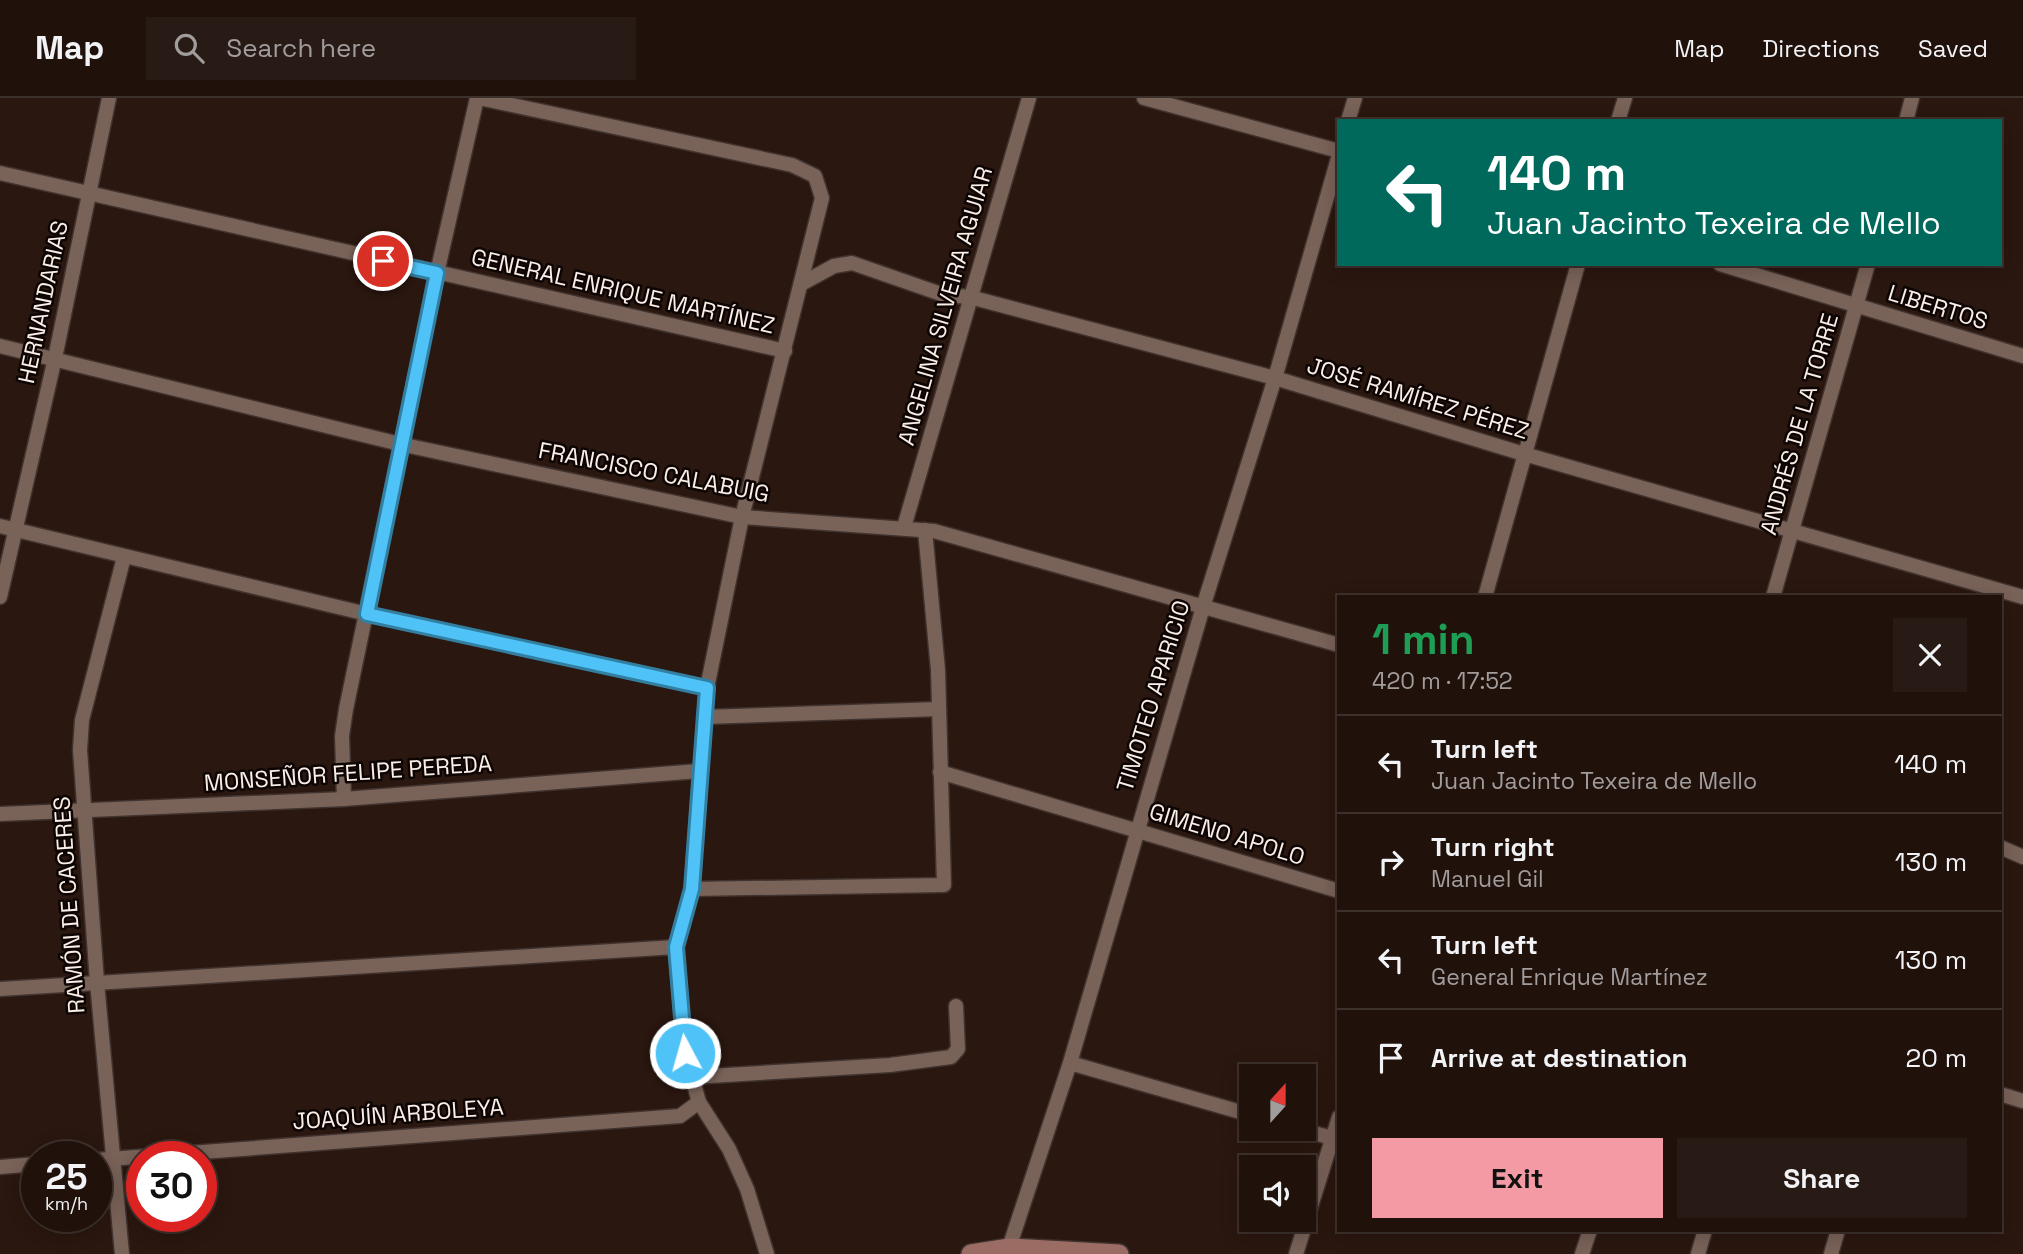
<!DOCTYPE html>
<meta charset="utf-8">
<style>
:root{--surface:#20110b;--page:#281a14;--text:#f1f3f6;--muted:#a29d9d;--line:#3d312c;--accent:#f49aa4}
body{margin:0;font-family:"Space Grotesk",sans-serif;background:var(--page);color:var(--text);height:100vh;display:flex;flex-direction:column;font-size:26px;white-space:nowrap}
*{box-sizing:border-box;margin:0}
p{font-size:23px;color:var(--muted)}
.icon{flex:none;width:38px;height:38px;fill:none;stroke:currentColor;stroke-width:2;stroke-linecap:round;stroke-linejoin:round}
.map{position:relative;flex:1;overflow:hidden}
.sheet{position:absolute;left:1337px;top:497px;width:665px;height:637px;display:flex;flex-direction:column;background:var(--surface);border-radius:0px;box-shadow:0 4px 18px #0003,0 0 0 2px var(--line)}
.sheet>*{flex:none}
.banner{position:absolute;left:1337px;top:21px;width:665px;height:147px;border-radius:0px;box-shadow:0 4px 18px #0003,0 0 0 2px var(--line);background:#00695c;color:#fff;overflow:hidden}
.needle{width:46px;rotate:21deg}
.tools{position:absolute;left:1239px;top:966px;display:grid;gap:14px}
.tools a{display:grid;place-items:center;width:77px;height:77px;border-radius:0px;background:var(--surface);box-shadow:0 4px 18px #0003,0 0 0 2px var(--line);font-size:35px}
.speed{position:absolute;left:21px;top:1043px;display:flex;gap:14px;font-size:35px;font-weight:700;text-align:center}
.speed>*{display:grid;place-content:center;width:91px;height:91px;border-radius:50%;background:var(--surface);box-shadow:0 4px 18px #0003,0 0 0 2px var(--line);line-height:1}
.speed small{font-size:18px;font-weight:400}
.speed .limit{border:10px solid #d22;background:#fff;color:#111}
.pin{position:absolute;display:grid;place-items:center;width:60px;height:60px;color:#fff;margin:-30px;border:4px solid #fff;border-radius:50%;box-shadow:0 2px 7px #0007}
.me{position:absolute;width:77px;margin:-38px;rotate:354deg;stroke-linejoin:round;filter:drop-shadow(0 0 5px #0008)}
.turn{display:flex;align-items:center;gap:24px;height:147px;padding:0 35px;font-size:32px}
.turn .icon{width:91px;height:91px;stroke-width:2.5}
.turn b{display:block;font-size:49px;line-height:60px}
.round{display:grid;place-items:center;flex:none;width:74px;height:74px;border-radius:0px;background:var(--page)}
.overview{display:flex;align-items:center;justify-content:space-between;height:119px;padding:0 35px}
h1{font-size:42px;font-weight:600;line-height:52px;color:#1e9e55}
.primary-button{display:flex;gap:14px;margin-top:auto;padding:14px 35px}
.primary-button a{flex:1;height:80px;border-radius:0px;background:var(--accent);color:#111;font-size:28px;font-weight:600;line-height:80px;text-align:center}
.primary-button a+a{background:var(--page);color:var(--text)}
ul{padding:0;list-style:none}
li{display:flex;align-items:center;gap:21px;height:98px;padding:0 35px;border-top:2px solid var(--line)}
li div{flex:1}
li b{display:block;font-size:26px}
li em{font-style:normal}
header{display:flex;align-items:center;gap:42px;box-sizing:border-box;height:98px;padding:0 35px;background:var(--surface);border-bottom:2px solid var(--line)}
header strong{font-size:33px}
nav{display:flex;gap:38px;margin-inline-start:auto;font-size:24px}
.search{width:490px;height:63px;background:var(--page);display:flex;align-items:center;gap:18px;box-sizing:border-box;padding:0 24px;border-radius:0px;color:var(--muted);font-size:26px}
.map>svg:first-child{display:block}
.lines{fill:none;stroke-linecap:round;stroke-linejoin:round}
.street-casing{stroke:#40322e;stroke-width:17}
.secondary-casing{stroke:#40322e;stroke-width:22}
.street{stroke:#796258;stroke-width:14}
.secondary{stroke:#9b6c64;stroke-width:19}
.route-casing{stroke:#337fa1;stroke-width:18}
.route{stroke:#4fc3f7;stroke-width:12}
.labels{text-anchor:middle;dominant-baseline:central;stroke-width:5;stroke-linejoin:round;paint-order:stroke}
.street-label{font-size:23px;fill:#fbeee7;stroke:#0c0503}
</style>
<header>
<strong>Map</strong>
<div class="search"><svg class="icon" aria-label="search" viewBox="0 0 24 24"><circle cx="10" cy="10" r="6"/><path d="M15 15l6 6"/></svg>Search here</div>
<nav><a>Map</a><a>Directions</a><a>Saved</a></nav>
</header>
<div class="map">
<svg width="2023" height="1156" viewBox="0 0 2023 1156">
<rect width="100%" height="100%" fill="#2a170f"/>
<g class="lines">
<defs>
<g id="street">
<path d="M479 0 792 67 815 78 822 100 742 419 707 590 692 791 676 849 685 955 699 1004 729 1051 747 1091 767 1156"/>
<path d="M1144 0 1339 53"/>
<path d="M1348 23 1355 0"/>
<path d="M1618 23 1625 0"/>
<path d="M1906 23 1912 0"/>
<path d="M0 75 785 253"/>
<path d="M1720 166 2023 258"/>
<path d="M801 186 834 168 852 165 944 197 970 199 1275 280 1524 356 2023 499"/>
<path d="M0 248 400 346 742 419 934 433 1339 547"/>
<path d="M0 428 367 516 707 590"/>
<path d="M904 429 1029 0"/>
<path d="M0 499 55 260 109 0"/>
<path d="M1485 499 1578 166"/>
<path d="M1773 499 1868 166"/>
<path d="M704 619 939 611"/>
<path d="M940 674 1339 793"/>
<path d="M344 701 342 638 346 611 437 175 477 0"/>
<path d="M0 716 344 701 699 673"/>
<path d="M2000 749 2023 759"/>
<path d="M692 791 944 787 938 572 925 432"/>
<path d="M0 891 676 849"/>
<path d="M1070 965 1251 1017"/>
<path d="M693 979 890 967 951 959 958 951 956 908"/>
<path d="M2000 996 2023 1003"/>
<path d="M1300 1031 1339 1042"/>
<path d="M96 1062 680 1018 699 1004"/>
<path d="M0 1069 37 1066"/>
<path d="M1009 1150 1070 965 1203 509 1275 280 1339 57"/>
<path d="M122 1156 97 884 80 652 82 622 124 459"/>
<path d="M1296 1156 1339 1019"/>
<path d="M1582 1156 1590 1132"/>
<path d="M1698 1156 1705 1132"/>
<path d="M1831 1156 1838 1132"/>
</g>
<path id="secondary" d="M971 1156 1009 1150 1119 1156"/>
</defs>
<!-- street casing -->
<use href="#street" class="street-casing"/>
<!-- secondary casing -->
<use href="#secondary" class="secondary-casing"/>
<!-- street -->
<use href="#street" class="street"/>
<!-- secondary -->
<use href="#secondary" class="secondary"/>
</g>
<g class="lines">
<defs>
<path id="route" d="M383 163 437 175 367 516 707 590 692 791 676 849 685 955"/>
</defs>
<!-- route casing -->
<use href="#route" class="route-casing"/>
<!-- route -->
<use href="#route" class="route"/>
</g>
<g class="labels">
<!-- street labels -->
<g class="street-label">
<text transform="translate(623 193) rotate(13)">GENERAL ENRIQUE MARTÍNEZ</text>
<text transform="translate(43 204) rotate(-78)">HERNANDARIAS</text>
<text transform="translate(945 208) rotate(-74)">ANGELINA SILVEIRA AGUIAR</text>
<text transform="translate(1938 209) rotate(17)">LIBERTOS</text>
<text transform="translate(1418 300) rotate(17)">JOSÉ RAMÍREZ PÉREZ</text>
<text transform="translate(1799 326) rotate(-74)">ANDRÉS DE LA TORRE</text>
<text transform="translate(654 374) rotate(11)">FRANCISCO CALABUIG</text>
<text transform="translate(1153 598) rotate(-73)">TIMOTEO APARICIO</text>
<text transform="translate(348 675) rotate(-4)">MONSEÑOR FELIPE PEREDA</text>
<text transform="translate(1227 736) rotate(17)">GIMENO APOLO</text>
<text transform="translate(69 807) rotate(-94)">RAMÓN DE CACERES</text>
<text transform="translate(398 1016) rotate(-4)">JOAQUÍN ARBOLEYA</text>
</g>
</g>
</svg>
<div class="tools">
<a><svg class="needle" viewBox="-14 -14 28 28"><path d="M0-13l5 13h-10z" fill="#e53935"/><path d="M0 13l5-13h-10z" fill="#a29d9d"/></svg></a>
<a><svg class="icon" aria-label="sound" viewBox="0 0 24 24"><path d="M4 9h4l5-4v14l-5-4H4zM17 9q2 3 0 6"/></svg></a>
</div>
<div class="speed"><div>25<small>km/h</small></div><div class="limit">30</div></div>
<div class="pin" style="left:383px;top:163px;background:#d93025"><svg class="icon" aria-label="arrive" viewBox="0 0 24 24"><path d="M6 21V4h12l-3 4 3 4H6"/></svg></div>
<svg class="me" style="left:685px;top:955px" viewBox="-20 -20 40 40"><circle r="17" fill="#4fc3f7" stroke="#fff" stroke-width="3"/><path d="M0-11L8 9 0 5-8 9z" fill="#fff"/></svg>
<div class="banner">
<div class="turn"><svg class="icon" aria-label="left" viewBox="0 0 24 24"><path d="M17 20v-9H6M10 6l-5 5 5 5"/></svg><div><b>140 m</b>Juan Jacinto Texeira de Mello</div></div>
</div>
<section class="sheet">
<div class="overview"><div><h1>1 min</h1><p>420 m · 17:52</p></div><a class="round"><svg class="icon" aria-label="close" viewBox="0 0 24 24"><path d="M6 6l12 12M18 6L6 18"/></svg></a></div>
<ul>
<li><svg class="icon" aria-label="left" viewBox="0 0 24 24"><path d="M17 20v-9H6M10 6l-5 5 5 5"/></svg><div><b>Turn left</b><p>Juan Jacinto Texeira de Mello</p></div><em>140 m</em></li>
<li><svg class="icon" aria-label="right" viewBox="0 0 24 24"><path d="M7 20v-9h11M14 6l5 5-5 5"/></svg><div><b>Turn right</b><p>Manuel Gil</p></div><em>130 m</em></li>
<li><svg class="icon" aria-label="left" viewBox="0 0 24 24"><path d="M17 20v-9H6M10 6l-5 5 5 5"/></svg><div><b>Turn left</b><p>General Enrique Martínez</p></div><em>130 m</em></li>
<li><svg class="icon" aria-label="arrive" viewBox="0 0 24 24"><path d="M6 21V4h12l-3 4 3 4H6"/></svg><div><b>Arrive at destination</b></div><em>20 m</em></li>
</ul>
<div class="primary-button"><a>Exit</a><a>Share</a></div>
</section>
</div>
